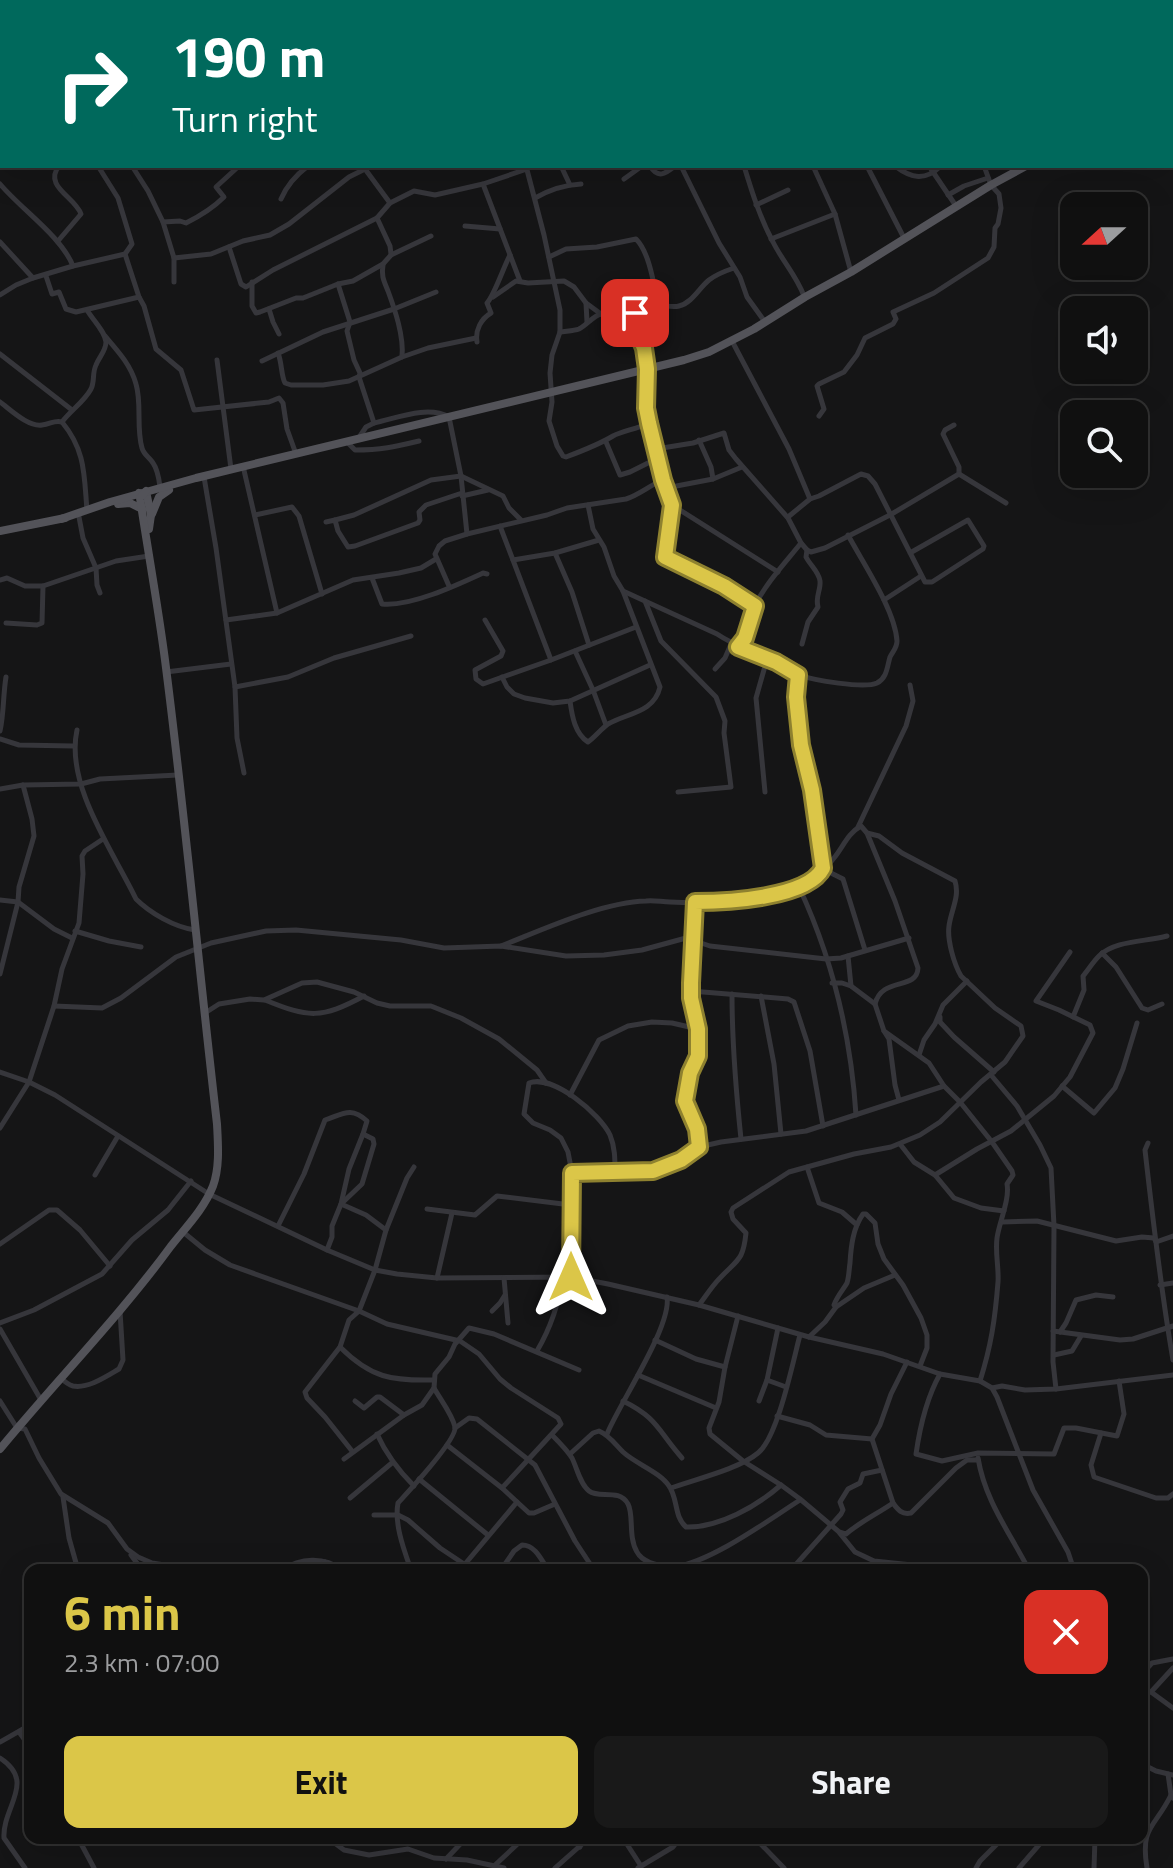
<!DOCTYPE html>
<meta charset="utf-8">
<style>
:root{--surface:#101010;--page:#191919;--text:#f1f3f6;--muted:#9c9d9f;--line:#303030;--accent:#dbc648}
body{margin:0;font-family:"Titillium Web",sans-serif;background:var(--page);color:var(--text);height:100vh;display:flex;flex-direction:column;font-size:30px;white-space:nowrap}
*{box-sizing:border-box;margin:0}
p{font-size:26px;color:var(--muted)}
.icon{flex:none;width:44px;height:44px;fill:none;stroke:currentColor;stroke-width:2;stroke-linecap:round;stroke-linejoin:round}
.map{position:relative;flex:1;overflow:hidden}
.panel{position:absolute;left:24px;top:1564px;width:1124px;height:280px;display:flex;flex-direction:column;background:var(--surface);border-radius:16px;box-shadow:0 8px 32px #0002,0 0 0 2px var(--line)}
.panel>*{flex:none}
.banner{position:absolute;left:0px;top:0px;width:1174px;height:168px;box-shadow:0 8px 32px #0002,0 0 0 2px var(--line);background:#00695c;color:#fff;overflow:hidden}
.needle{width:52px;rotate:249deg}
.controls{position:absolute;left:1060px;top:192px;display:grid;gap:16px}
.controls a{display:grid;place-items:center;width:88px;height:88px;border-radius:16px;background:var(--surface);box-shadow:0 8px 32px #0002,0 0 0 2px var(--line);font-size:40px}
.pin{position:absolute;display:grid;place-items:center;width:68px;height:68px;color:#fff;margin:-34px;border-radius:16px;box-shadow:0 4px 12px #0006}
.me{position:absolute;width:88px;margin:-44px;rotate:0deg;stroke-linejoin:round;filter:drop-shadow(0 0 6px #0008)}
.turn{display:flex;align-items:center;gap:28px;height:168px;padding:0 40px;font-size:36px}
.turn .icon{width:104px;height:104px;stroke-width:2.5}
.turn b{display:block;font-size:56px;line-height:68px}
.round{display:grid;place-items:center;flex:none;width:84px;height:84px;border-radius:16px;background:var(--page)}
.head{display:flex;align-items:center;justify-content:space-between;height:136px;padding:0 40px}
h1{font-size:48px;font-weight:700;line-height:60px;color:var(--accent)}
.primary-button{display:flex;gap:16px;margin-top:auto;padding:16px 40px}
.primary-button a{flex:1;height:92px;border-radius:16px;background:var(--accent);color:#111;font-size:32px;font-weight:700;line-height:92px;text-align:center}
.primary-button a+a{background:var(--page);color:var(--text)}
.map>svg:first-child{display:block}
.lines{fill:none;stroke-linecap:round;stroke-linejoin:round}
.minor{stroke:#36363b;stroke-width:5}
.major{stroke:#535359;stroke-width:8}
.route-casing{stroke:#8e812f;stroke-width:20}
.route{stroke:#dbc648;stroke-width:14}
</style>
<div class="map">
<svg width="1173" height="1868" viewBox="0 0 1173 1868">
<rect width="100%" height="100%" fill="#151516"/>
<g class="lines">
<!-- minor -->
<g class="minor">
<path d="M35 0 36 2"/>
<path d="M375 0 376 2"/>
<path d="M458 0 459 2"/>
<path d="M697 0 703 2"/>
<path d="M745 0 748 2"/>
<path d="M792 0 793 2"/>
<path d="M829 0 830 2"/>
<path d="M870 0 871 2"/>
<path d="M919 0 921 2"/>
<path d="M1021 0V2"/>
<path d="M1146 0 1147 2"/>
<path d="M42 2 44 0"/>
<path d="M101 2 103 0"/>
<path d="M158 2 161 0"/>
<path d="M218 2 219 0"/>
<path d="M237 2V0"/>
<path d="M427 2 432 0"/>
<path d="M506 2H516"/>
<path d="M577 2 584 0"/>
<path d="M647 2 648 0"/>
<path d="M676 2V0"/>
<path d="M725 2 726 0"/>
<path d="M981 2 983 0"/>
<path d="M1025 2 1027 0"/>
<path d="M1070 2 1071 0"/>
<path d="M1140 2 1141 0"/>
<path d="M0 57V60"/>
<path d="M0 93 2 95"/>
<path d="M1172 134 1173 132"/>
<path d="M1172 147H1173"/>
<path d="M0 155 2 162 0 166"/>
<path d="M132 166 148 191 163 222 174 258V282"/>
<path d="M526 166 544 235 560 310V332L552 355 550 373 552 402 549 421 557 446 563 456 566 457C582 451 598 445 613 436 622 431 637 429 649 423"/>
<path d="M561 166 570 185"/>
<path d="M650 166C658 179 665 174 675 166"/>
<path d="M681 166 719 243 740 277 747 297 765 322"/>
<path d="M744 166C752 192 760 218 773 242 783 262 796 275 804 296"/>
<path d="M813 166 835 214 851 272"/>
<path d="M867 166 904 238"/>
<path d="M895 166C912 179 925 181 941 166"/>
<path d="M929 166 956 206"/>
<path d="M365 169 390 203"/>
<path d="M624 179 642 166"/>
<path d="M0 184C22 210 61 236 73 266"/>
<path d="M483 184 520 281"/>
<path d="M948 195 964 186 988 178"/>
<path d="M535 198C549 190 564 185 581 184"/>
<path d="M281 199C287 185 296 175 308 166"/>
<path d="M756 205 788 190"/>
<path d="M163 222 180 221 186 223C200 216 212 209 224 197L216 187 239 166"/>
<path d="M465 226 500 229"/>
<path d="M771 239 835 214"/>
<path d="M58 241 81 214C75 197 43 186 59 166"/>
<path d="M0 242 33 278"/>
<path d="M229 247 241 284 246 287 273 270 377 218"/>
<path d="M125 254 139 297 144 306 156 349 181 370 194 410 269 402 279 398 283 403 287 429 296 454"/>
<path d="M391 254 390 246 377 218 390 203 414 191 435 195 483 184 527 169"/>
<path d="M549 257 566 249 597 247 636 239C650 253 654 286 658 305"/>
<path d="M174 258 211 254 243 241 270 235 289 224 349 177 365 169V166"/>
<path d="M383 265C381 276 384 281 388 291 395 310 404 336 402 357"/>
<path d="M46 276 52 294 59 292 66 309 76 312 139 297"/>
<path d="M252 282V306L256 313 260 312 296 298H303L338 284 353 281 383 264 391 255 431 236"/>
<path d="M338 284 350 322 347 331 354 360 360 373 359 377 374 423 366 427 358 439"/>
<path d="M0 295 16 285 33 278 73 266 125 254 132 244 118 198 98 166"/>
<path d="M493 297 516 281 528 283 564 281 574 287 586 303 601 314"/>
<path d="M586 303 587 322"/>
<path d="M269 309 273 322 279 334"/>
<path d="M635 313 636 329 644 348 647 369 646 408 649 423 663 480 672 505 665 557 724 586 755 606"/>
<path d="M560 332C566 331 574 331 579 329 587 325 593 316 601 314 620 308 643 320 658 305 665 305 672 308 679 306 692 303 699 288 709 280 717 274 725 271 734 268"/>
<path d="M105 336C117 350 131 365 136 384 142 404 136 427 142 448 144 455 149 457 153 463 158 470 159 479 160 487"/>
<path d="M732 341 789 449 810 499"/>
<path d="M477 342C475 330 481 319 491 313L487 303C494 296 504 266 510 255"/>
<path d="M278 353C282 363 281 375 285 383L291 385H323L349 381 402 357 428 348 476 338"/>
<path d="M0 354 72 410"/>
<path d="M217 360 231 469"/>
<path d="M262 361 323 332 394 309 436 292"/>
<path d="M0 402C11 410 28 427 42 425 51 424 54 420 62 422 71 410 84 402 91 389 95 381 92 373 96 365 99 357 106 351 106 342 105 331 92 319 87 310"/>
<path d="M819 416 824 409 817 386 819 384 844 372 857 355 865 338 893 324 896 319 893 312 934 293 988 258 994 247 995 228 998 224 1001 208 999 194 991 185 984 166"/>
<path d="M62 422C86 451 84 476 87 510"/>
<path d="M374 423C397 418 428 405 449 417L461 476 467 534"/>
<path d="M954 425 945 430 943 434 959 467V474"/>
<path d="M699 440 711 467 713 479"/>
<path d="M346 441 355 450C381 450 394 447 419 441"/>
<path d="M606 442 620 475 630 472 658 458"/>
<path d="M656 449 693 443 724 433 729 450 736 459 788 518 801 543 807 550 811 552 825 548 890 515 959 474"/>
<path d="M243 466 277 613"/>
<path d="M959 474 1006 503"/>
<path d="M204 477 216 548 235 687 237 738 244 773"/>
<path d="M666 488 713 479 742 467"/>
<path d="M462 496 488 490"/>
<path d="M672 505 778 572"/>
<path d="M255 515 292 507 299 516 322 594"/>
<path d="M79 517 83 538 96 568 97 585 100 593"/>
<path d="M788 517 810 499 819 496 861 474 868 476 875 484 925 582H932L983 549 984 546 968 520 910 553"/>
<path d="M335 520 354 515 431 480 461 476 503 496 509 508 521 520"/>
<path d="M326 522 335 520 338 531 348 547 355 546 418 523 420 520 419 512 426 505 462 493"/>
<path d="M500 526 551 660"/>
<path d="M555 553 572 592 589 645"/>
<path d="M513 560 555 553 599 540"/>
<path d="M372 578 382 604C410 607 457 585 483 573L487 574"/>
<path d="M0 580 7 578 25 586H43L116 561 149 556"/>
<path d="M449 586 435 554 439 546 445 541 467 534 547 515 567 508 626 499C639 495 650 485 663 480"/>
<path d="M623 591 717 634C736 647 757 653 777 663 785 666 791 672 799 675 813 680 864 689 877 683 887 678 887 667 890 657 893 651 897 648 897 641 895 610 863 563 848 535"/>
<path d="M884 600 921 576"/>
<path d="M645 601 661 641 716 697 725 721 724 733 731 787 678 792"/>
<path d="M226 620 277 613 353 580 399 573 421 568 436 559"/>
<path d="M485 620 503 651 501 656 475 670 476 679 483 684 551 660 636 627"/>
<path d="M6 623 37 625 42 623 43 586"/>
<path d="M802 644 808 622 818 607C815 597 821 590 820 581 819 572 810 565 806 557L807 550"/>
<path d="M738 647C748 634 748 619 755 605 767 582 785 563 801 543"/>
<path d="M575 651 593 690 606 725"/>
<path d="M715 669 725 658 731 644"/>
<path d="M166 672 231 664"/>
<path d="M798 675 796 697 801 745 812 790 822 871 829 872 843 879 865 950"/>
<path d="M502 677 507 687 514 694 525 698 553 703 570 701 650 665"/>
<path d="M235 687 288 677 334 658 411 636"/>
<path d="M570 701C572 716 575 734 588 742 595 737 601 729 608 724 627 713 654 713 660 687L623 591 614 576 604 547 593 529 588 505"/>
<path d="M77 730C65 785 113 851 136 899 150 913 174 927 195 930"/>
<path d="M0 731C4 713 3 695 6 677"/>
<path d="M0 739 19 745 73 746"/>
<path d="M0 789 23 785 81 784 100 779 178 775"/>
<path d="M765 792 756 698 767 659"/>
<path d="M858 827 906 726 913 701 910 685"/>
<path d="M867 833 895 901 918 968C917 991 882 976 875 1004"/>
<path d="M799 887C832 958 851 1037 856 1115"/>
<path d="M0 900 18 902 54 929 72 938"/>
<path d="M695 902 691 983V998L698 1029V1056L690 1073 685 1101 697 1129 699 1147"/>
<path d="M75 931 109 941 141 947"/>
<path d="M501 946C542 930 602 902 646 901 654 900 662 902 670 902 712 904 757 902 797 888 812 883 824 871 834 858 843 847 848 833 861 826L867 833 879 836 902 853 955 881C960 897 951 910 949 926 947 940 954 964 961 976L995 1008 1021 1026 1023 1036 1005 1062 981 1082 940 1122 920 1135 891 1147 854 1154 789 1172 733 1208 731 1212 733 1219 746 1233C743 1261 738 1259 720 1278 712 1286 706 1296 699 1305"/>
<path d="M1102 953 1116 967 1142 1008 1148 1010 1162 1004"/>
<path d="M848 956 851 986"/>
<path d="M0 974 18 902 19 887 34 836 32 819 23 785"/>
<path d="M832 983H842L851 986 875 1004 884 1031 889 1039 895 1085 899 1100"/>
<path d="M691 991 788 999 794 1002 810 1051 823 1126"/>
<path d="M732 994C732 1042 736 1091 741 1139"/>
<path d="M761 996 774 1064 781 1134"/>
<path d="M265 1000C309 1018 321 1019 364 996"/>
<path d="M54 1006 102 1008 121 998 176 957 211 943 266 931 296 930 401 940 444 948 501 946 566 956 604 955 642 950 686 938 710 946 826 959 841 958 909 938"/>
<path d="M205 1013 219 1004 250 999 264 1000 302 983 317 982 354 992 377 1003 390 1006H431L461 1018 499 1039 537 1070 546 1083"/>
<path d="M940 1017V1022L954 1037 994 1072"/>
<path d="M1073 1017 1084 990 1083 976C1088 970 1093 962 1099 956 1115 940 1146 942 1167 936"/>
<path d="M884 1031 929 1063 944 1086 960 1102 992 1142 1012 1171 1013 1175 1007 1184C1010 1199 999 1223 997 1238 995 1253 999 1268 998 1282 995 1320 991 1346 980 1381"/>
<path d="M919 1055 924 1040 935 1024 943 1005 967 981"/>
<path d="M0 1072 29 1082 55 1095 209 1194 327 1250 375 1270 397 1274 437 1278 571 1277 608 1284 699 1305 809 1337 883 1354 940 1374 980 1381 992 1388 997 1397 1033 1490 1068 1552 1074 1570"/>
<path d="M991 1075 1017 1106 1040 1145 1051 1168 1054 1226 1053 1362 1056 1389"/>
<path d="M1062 1086 1094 1113 1115 1088 1123 1069 1137 1023"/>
<path d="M570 1095 599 1040 628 1026 652 1022 672 1023 698 1029"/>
<path d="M0 1128 29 1082 54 1006 62 969 79 923 83 874 82 856 85 851 103 839"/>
<path d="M363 1134 349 1169 341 1204 366 1215 386 1230"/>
<path d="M1148 1143 1145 1150C1153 1221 1161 1291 1173 1360"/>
<path d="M900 1144 914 1162 935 1175 977 1149 1011 1131 1054 1096 1070 1077 1093 1033 1090 1025 1059 1010 1036 1001 1070 952"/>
<path d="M807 1167 819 1203 842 1212 857 1225"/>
<path d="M572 1173 653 1171 681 1160 699 1147 721 1142 806 1131 944 1086"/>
<path d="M95 1175 118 1136"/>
<path d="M935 1175 954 1198 981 1208 1004 1211"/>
<path d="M427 1209 475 1215 497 1196 571 1205"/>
<path d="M1002 1222 1037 1221 1116 1241 1142 1237 1154 1238 1156 1242 1173 1236"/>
<path d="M278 1226 304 1174 325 1120C343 1114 351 1106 367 1121L363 1134 373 1139 374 1144 362 1184 341 1204 332 1226V1237L327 1250"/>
<path d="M183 1232 205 1250 230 1265 359 1311 387 1324 460 1341 479 1354 500 1379 511 1388 558 1418 561 1424 502 1488"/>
<path d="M0 1244 49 1210H57L80 1230 110 1266"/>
<path d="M571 1277 572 1173 568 1152 561 1138 550 1130 533 1123 524 1114 529 1083C553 1074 600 1114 610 1135 615 1147 615 1159 615 1172"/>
<path d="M437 1278 452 1213"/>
<path d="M504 1278 508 1323"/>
<path d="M1160 1285 1173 1283"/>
<path d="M836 1307 834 1305C837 1296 843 1290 847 1283 849 1277 849 1269 850 1263 851 1246 853 1228 863 1214H866L875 1223 878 1244 884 1259 903 1285 921 1318 927 1335V1348L920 1366"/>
<path d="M492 1311 500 1303 505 1295"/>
<path d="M738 1316 725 1367 719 1402 709 1428 710 1434 743 1461 781 1485 800 1499 838 1531 855 1552 874 1561 960 1570"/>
<path d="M0 1323 34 1310 102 1274 132 1240 168 1210 191 1181"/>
<path d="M0 1329 41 1400"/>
<path d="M1053 1331 1120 1340 1133 1339 1173 1326"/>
<path d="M1060 1332 1066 1323 1076 1300 1096 1295 1113 1297"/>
<path d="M809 1337 825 1322 836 1307 864 1288 895 1275"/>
<path d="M655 1340 696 1359 725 1367"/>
<path d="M340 1347C371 1378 392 1381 433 1380"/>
<path d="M537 1351C551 1327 559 1305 562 1277"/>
<path d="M1054 1355 1072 1351 1081 1336"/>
<path d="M907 1362 891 1394 880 1425 872 1439 893 1503C898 1510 902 1515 911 1513L956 1468 967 1460H978"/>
<path d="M940 1374C926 1399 920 1426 916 1454L942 1461 978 1453 1054 1454 1064 1428H1076L1117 1436 1124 1414 1119 1381"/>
<path d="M638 1375 716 1408"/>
<path d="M61 1378C64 1381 69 1385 73 1386 88 1389 107 1376 119 1369L123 1360 120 1311"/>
<path d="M767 1380 786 1387"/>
<path d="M992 1388 1002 1386 1025 1390 1056 1389 1173 1375"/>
<path d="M0 1401 17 1428 25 1429 39 1458 61 1494 108 1523 127 1549 138 1557 152 1563 196 1570"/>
<path d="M355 1401 364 1408 377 1397H380L404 1415"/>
<path d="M623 1401C658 1418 658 1431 682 1458"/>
<path d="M759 1401 767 1380 778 1328"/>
<path d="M777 1416 810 1425 826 1435 872 1439"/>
<path d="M455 1428 469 1418 477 1419 535 1465 575 1541 594 1570"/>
<path d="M1101 1433 1091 1465 1094 1477 1156 1498H1168L1173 1494"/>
<path d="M377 1434C386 1454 398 1470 414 1486"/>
<path d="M607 1434C619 1404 672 1326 667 1297"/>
<path d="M552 1435C559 1442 567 1450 572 1458 577 1468 580 1484 589 1491 599 1499 619 1488 628 1504 634 1515 628 1537 637 1552 640 1558 645 1560 651 1563 659 1565 668 1569 675 1567 713 1561 767 1521 800 1500"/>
<path d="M447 1445 502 1488 529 1513H534L555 1504"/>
<path d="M352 1451 325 1417 307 1398 305 1392 340 1347 349 1320 359 1311 375 1270 386 1230 407 1178 414 1167"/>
<path d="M570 1454 593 1433 599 1431C609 1435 615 1444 623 1452 636 1464 660 1472 669 1486 678 1498 674 1517 686 1527 719 1528 757 1506 781 1485"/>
<path d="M978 1458C985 1501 1010 1533 1029 1570"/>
<path d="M344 1459 404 1415 422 1405 434 1388 435 1374 449 1357 455 1344 469 1328 494 1334 579 1370"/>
<path d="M419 1479 488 1535"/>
<path d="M671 1488C696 1479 739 1469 758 1453 778 1437 793 1361 800 1335"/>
<path d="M63 1497 69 1538 78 1570"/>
<path d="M350 1498 393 1462"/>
<path d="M374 1515H398L408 1520 440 1548 464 1564"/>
<path d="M840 1532 846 1534C860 1522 877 1514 893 1503"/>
<path d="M131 1555 142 1570"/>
<path d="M282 1570C300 1558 324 1556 342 1570"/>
<path d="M319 1570 325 1562"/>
<path d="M411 1570C404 1550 394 1524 398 1503 408 1492 457 1440 455 1427 452 1414 440 1399 434 1388"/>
<path d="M460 1570 517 1502"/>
<path d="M501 1570 514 1551 522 1545C535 1545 541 1559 548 1570"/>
<path d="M791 1570 841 1514 843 1510 840 1502 848 1489 860 1483 863 1474 882 1470"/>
<path d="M1142 1674 1152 1663 1173 1659"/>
<path d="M1142 1689 1151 1692 1173 1708"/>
<path d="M1151 1692 1173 1668"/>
<path d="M19 1732 30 1747"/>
<path d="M0 1742 30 1725"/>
<path d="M0 1758C37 1782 2 1807 4 1838L25 1868"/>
<path d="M1142 1764 1156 1771 1173 1775"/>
<path d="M1168 1774 1171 1795 1173 1798"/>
<path d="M78 1838 94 1868"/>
<path d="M328 1838 344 1850 369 1855 408 1849 434 1858 467 1860 504 1868"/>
<path d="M571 1838 580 1847"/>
<path d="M623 1838 641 1866"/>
<path d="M755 1838 784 1868"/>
<path d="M446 1859 466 1838"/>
<path d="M494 1866 524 1838"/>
<path d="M555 1868 589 1838"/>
<path d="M638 1868 673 1847 680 1838"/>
<path d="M976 1868 980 1861 1003 1838"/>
<path d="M1019 1868 1045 1838"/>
<path d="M1094 1868 1095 1838"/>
<path d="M1147 1868C1140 1826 1155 1828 1171 1795"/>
</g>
<!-- major -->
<g class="major">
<path d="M1172 9 1173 7"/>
<path d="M139 493 147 496 151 515 149 529"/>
<path d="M118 504 130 503 142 509"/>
<path d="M152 514 159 497 169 490"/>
<path d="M61 519 110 502 196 478 684 360 709 352 754 329 805 297 851 272 991 185 1026 166"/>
<path d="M0 531 65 518"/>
<path d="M0 1449C56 1381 119 1317 171 1246 186 1227 204 1209 213 1186 220 1167 218 1144 217 1124 199 970 185 815 165 660 158 606 148 552 140 498L146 491"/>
</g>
</g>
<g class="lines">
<defs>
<path id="route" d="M571 1277 572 1173 653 1171 681 1160 699 1147 697 1129 685 1101 690 1073 698 1056V1029L691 998V983L695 902C727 902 808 898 823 868L812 790 801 745 796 697 798 675 776 662 738 647 745 638 755 606 724 586 665 557 672 505 663 480 649 423 646 408 647 369 644 348 636 329 635 313"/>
</defs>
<!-- route casing -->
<use href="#route" class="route-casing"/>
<!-- route -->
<use href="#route" class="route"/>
</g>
</svg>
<div class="controls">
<a><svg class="needle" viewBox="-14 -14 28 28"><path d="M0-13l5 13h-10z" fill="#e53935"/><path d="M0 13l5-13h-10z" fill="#9c9d9f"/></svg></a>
<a><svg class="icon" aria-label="sound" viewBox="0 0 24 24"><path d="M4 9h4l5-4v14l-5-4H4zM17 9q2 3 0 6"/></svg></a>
<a><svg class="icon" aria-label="search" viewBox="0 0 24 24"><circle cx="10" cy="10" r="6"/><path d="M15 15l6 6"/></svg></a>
</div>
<div class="pin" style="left:635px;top:313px;background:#d93025"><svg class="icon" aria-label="arrive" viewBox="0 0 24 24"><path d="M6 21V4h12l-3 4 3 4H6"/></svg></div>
<svg class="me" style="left:571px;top:1277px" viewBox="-20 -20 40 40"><path d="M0-17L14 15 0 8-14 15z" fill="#dbc648" stroke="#fff" stroke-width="4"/></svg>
<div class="banner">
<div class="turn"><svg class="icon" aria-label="right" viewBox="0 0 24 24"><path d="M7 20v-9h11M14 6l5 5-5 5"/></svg><div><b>190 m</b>Turn right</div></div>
</div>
<section class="panel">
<div class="head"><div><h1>6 min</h1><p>2.3 km · 07:00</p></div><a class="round" style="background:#d93025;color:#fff"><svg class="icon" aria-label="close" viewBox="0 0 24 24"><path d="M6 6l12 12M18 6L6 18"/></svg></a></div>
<div class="primary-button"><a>Exit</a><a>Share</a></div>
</section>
</div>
